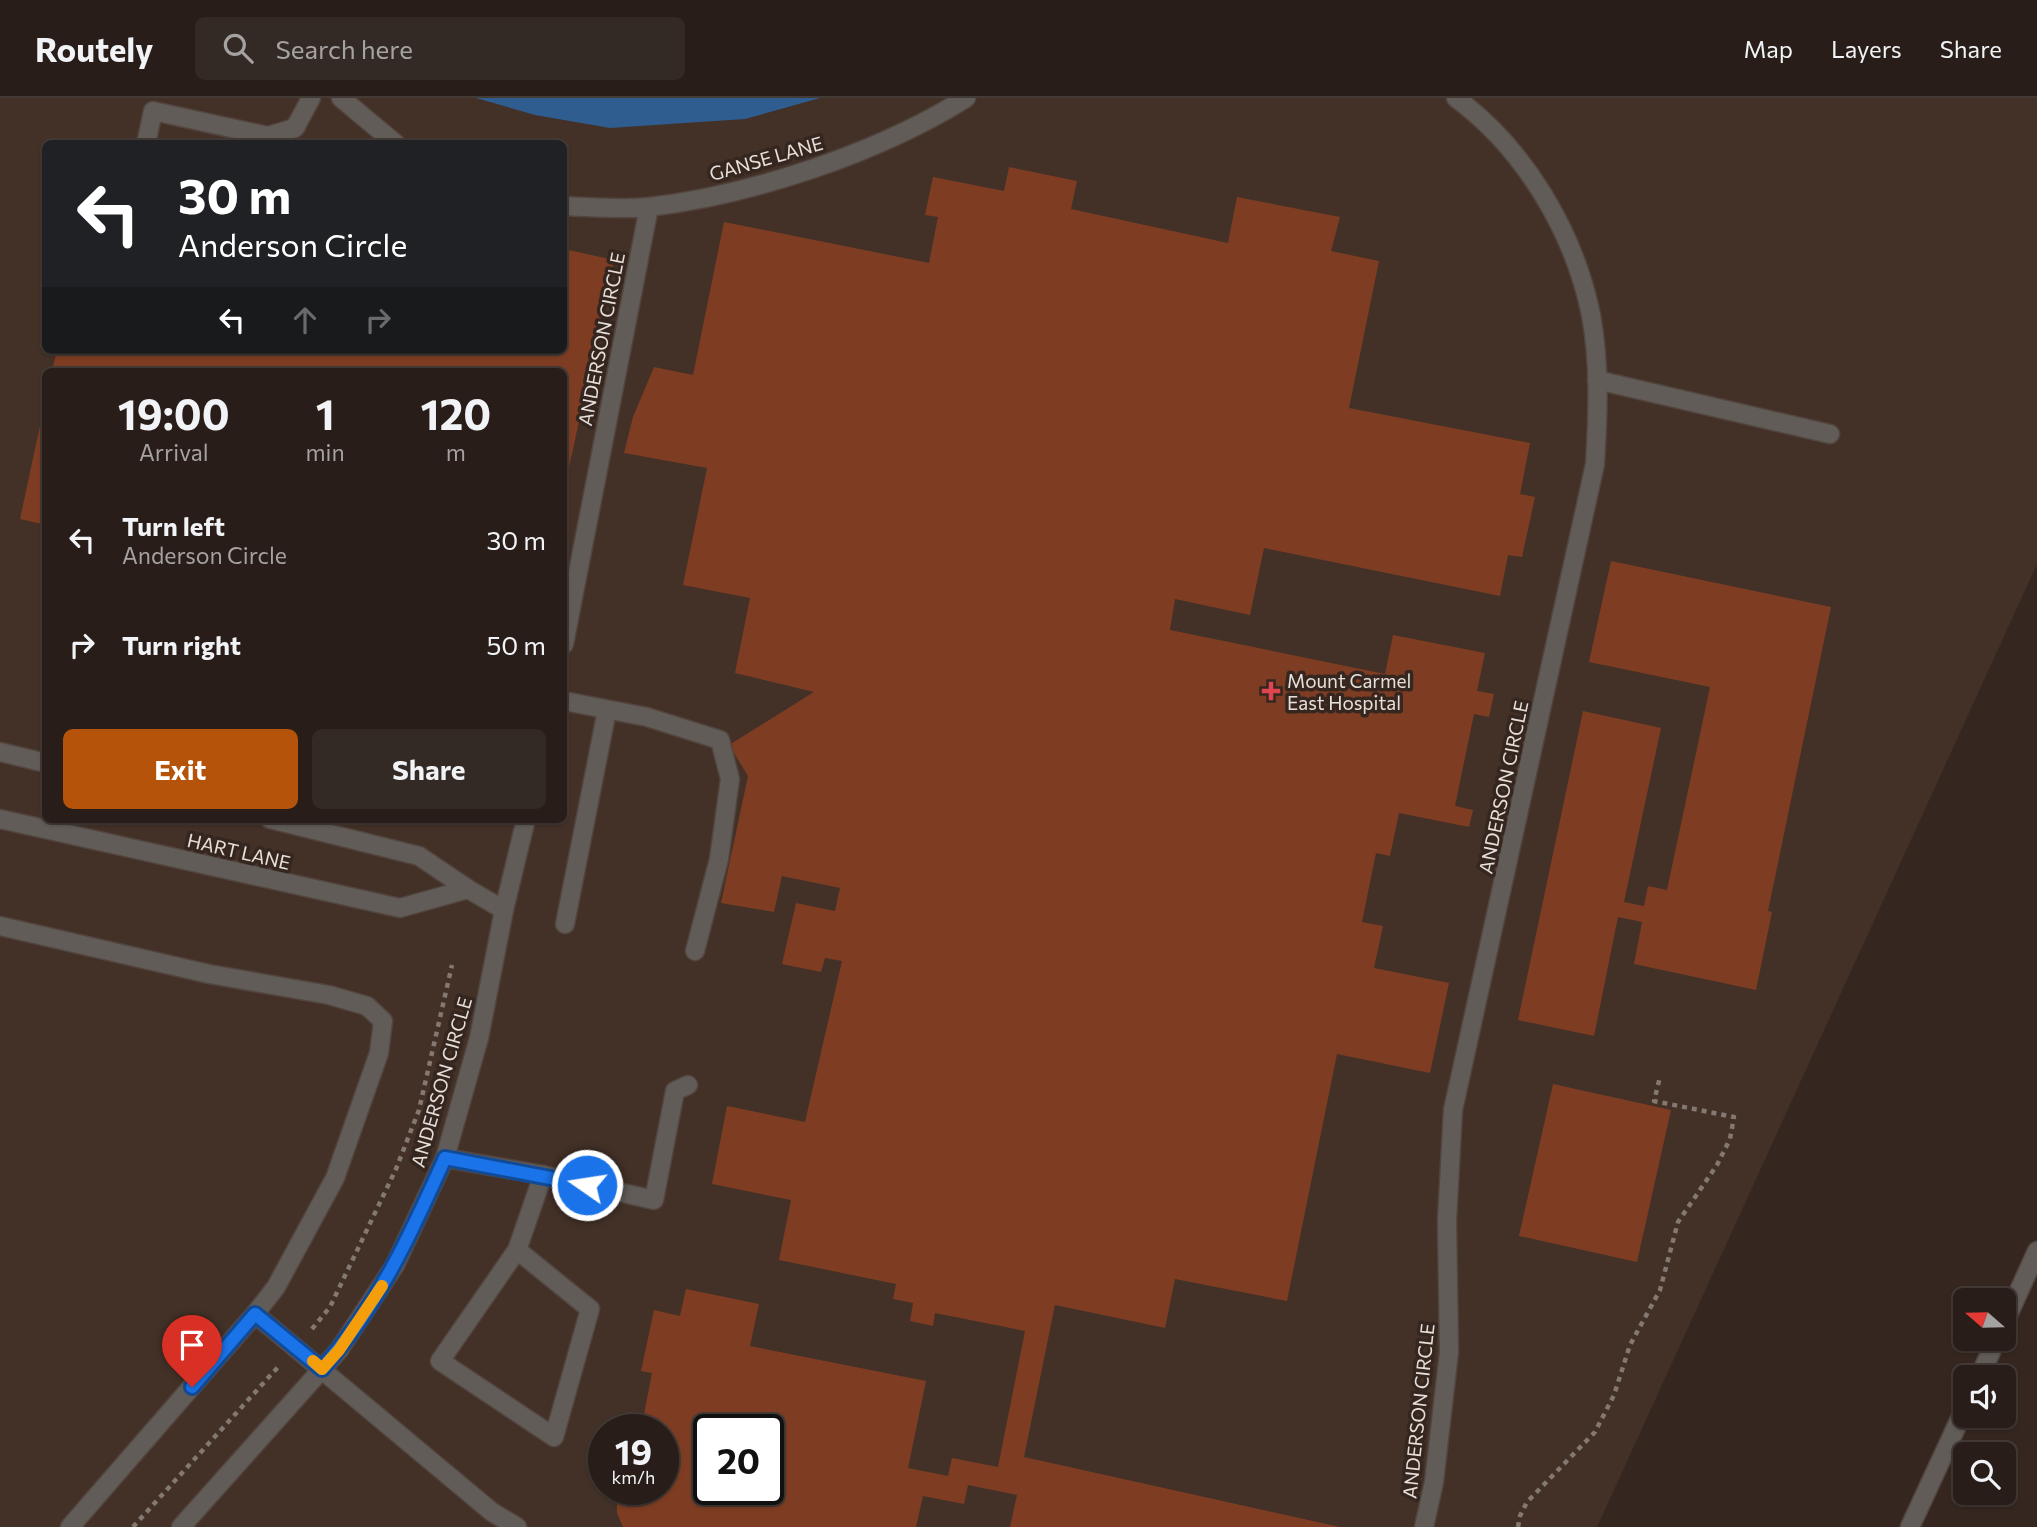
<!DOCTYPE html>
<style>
:root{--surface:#281d18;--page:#342a25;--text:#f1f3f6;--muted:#a5a2a2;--line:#443b37;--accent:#b45309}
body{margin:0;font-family:Commissioner,sans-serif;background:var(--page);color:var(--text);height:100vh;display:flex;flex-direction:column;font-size:26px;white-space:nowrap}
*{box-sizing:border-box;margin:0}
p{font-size:23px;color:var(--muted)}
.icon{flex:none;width:38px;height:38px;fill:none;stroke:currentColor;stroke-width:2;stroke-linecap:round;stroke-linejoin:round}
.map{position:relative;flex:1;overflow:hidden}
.side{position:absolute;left:42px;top:270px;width:525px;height:455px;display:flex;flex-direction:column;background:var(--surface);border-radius:10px;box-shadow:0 2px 5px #0004,0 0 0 2px var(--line)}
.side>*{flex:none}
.guide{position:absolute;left:42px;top:42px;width:525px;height:214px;border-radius:10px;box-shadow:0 2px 5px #0004,0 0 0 2px var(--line);background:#202124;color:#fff;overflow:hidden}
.needle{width:46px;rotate:290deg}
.tools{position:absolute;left:1953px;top:1190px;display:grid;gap:14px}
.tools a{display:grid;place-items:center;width:63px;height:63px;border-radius:10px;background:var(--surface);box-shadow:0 2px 5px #0004,0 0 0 2px var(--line);font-size:35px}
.speed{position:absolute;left:588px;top:1316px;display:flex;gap:14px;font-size:35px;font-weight:700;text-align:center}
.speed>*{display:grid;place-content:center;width:91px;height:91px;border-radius:50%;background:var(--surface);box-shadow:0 2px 5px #0004,0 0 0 2px var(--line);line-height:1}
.speed small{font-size:18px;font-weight:400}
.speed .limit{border:4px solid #111;border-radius:10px;background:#fff;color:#111}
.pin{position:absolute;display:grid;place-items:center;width:60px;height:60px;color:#fff;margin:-72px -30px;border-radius:50% 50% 50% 0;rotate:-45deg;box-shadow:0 0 7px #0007}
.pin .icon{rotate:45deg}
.me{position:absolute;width:77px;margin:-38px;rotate:283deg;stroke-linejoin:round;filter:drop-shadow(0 0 5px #0008)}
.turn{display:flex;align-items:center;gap:24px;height:147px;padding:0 21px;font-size:32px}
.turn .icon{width:91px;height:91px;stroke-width:2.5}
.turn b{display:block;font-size:49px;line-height:60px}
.lanes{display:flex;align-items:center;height:66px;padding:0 21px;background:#0003;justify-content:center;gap:35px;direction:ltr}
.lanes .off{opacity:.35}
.eta{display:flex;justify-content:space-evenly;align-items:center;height:119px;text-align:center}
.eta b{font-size:42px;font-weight:700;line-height:49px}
.action{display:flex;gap:14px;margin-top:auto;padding:14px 21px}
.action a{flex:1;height:80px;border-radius:10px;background:var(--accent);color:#fff;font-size:28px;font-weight:700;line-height:80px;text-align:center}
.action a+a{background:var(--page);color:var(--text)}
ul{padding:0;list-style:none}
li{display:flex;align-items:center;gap:21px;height:105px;padding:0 21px}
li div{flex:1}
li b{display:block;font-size:26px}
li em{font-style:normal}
header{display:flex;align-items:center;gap:42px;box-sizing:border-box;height:98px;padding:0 35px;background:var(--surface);border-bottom:2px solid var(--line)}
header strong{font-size:33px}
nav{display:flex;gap:38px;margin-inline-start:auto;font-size:24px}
.search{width:490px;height:63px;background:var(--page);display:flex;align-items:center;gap:18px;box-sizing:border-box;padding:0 24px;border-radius:10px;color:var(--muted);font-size:26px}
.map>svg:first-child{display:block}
.built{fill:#433127;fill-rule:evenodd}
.water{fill:#2f5d90}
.building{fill:#7e3d22;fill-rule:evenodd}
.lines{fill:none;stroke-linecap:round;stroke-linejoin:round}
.lane-casing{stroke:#52443e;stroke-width:21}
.street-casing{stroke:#52443e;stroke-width:21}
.path{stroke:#837872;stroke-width:4.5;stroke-dasharray:5 5;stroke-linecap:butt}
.lane{stroke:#615c57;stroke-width:18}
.street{stroke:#615c57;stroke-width:18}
.route-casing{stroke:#114b97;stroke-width:18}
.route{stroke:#1a73e8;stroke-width:12}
.slow{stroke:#f59e0b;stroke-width:12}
.health-dot{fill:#e0444e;stroke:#352720;stroke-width:2.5}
.labels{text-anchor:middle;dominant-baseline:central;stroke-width:7;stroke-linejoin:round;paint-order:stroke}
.street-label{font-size:19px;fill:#e8dfda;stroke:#352720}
.poi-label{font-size:19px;fill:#e8dfda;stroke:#352720;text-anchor:start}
</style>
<header>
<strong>Routely</strong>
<div class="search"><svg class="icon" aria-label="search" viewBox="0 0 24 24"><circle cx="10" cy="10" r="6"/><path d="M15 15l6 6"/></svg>Search here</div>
<nav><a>Map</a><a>Layers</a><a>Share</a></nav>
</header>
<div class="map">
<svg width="2037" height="1429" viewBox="0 0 2037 1429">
<rect width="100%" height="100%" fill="#352720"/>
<!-- built -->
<path class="built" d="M0 0H2037V466L1597 1429H0ZM46 46H564V252H46ZM46 273H564V721H46ZM604 1332H663V1391H604ZM709 1332H768V1391H709Z"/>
<!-- water -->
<path class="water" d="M476 0H820L745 21 610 30 535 17Z"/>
<!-- building -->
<g class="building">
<path d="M1009 69 1077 83 1071 111 1228 145 1237 99 1340 119 1331 153 1379 163 1349 310 1530 345 1520 396 1535 399 1522 459 1508 457 1500 498 1264 450 1250 517 1175 501 1170 532 1385 576 1393 537 1485 555 1477 593 1494 596 1489 619 1474 616 1455 708 1473 712 1469 729 1399 715 1390 758 1376 755 1362 824 1383 828 1374 870 1449 885 1430 975 1337 956 1287 1203 1175 1181 1165 1230 1055 1207 1024 1359 1340 1429H1010L1017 1397 968 1387 964 1406 923 1398 916 1429H623L617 1415V1391H663V1332H641L652 1275 641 1273 654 1212 680 1218 686 1191 759 1206 750 1248 926 1283 908 1370 948 1378 952 1360 998 1369 1025 1233 935 1215 933 1228 910 1223 913 1205 893 1201 896 1186 779 1162 791 1102 712 1086 727 1008 805 1024 842 863 825 860 821 874 782 866 796 805 835 813 840 790 782 778 774 814 721 805 748 678 729 647 814 594 735 575 750 500 683 487 707 370 624 355 633 319 654 269 693 277 724 124 929 165 938 119 925 117 933 79 1004 93ZM709 1332H768V1391H709Z"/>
<path d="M564 151 614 162 565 388 564 273H52L57 252H564Z"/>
<path d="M44 309H46V427L20 421Z"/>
<path d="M1611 463 1831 509 1768 813 1772 814 1756 892 1634 866 1642 824 1618 819 1594 938 1518 922 1583 613 1661 630 1624 804 1644 808 1648 788 1667 792 1710 589 1589 564Z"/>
<path d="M1553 986 1671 1012 1637 1164 1519 1138Z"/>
</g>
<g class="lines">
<defs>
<g id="lane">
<path d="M146 46 153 13 268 38 295 30 311 0"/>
<path d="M1597 282 1830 336"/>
<path d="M564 603 647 619 720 642 730 681 719 761 695 853"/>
<path d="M565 826 607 612"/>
<path d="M0 828 209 876 329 897 367 908 383 923 379 955 335 1080 276 1189 255 1216"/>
<path d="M445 1060 543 1077 654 1102 675 993 688 987"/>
<path d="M517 1152 590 1211 554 1339 440 1263 517 1152 543 1077"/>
<path d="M70 1429 255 1216 492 1414 517 1429"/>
</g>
<g id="street">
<path d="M341 0 396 46"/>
<path d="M564 108C592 109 621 112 649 109 752 97 878 55 966 0"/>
<path d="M564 546 649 109"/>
<path d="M0 654 46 665"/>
<path d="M0 721 400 810 468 791"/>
<path d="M270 721 419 758 468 791 504 812"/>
<path d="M2004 1226 2037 1153"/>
<path d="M1979 1279 1997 1241"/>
<path d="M181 1429 339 1252 395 1167 445 1060 479 940 504 812 526 721"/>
<path d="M1424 1429 1434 1384 1449 1254 1447 1122 1453 1012 1595 366C1598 317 1600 265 1591 217 1574 134 1525 51 1456 0"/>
<path d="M1910 1429 1965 1310"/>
</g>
</defs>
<!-- lane casing -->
<use href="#lane" class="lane-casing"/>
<!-- street casing -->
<use href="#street" class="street-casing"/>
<!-- path -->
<g class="path">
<path d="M312 1231 330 1209 396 1071 419 1012 452 867"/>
<path d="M133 1429 278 1269"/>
<path d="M1518 1429 1520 1418 1527 1404 1595 1334 1614 1297 1630 1247 1660 1192 1678 1124 1717 1067 1730 1041 1734 1019 1654 1003 1660 979"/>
</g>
<!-- lane -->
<use href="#lane" class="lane"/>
<!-- street -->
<use href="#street" class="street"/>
</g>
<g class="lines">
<defs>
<path id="route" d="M192 1289 255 1216 322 1271C379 1206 410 1138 445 1060L587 1087"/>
</defs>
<!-- route casing -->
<use href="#route" class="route-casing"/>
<!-- route -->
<use href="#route" class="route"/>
<!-- slow -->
<path class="slow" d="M313 1263 322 1271 339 1252 382 1188"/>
</g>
<!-- markers -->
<path class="health-dot" d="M1267.5 582.5h7v7h7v7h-7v7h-7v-7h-7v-7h7z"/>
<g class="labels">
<!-- street labels -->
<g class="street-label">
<text transform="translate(766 60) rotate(-16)">GANSE LANE</text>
<text transform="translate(601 241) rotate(-79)">ANDERSON CIRCLE</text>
<text transform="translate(1503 689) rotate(-78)">ANDERSON CIRCLE</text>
<text transform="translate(239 753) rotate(13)">HART LANE</text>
<text transform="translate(441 984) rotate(-74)">ANDERSON CIRCLE</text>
<text transform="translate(1418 1313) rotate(-84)">ANDERSON CIRCLE</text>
</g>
<!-- poi labels -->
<g class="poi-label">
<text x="1287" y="582">Mount Carmel<tspan x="1287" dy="22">East Hospital</tspan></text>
</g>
</g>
</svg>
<div class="tools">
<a><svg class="needle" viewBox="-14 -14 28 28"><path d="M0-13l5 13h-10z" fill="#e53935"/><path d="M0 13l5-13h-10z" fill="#a5a2a2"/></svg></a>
<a><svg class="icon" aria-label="sound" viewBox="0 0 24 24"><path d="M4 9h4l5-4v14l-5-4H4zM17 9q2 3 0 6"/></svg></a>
<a><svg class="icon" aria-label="search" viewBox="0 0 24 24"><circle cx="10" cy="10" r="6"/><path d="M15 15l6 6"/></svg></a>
</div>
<div class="speed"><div>19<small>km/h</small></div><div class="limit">20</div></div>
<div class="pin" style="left:192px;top:1289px;background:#d93025"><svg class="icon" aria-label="arrive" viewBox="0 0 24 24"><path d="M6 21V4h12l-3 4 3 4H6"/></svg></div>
<svg class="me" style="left:587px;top:1087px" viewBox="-20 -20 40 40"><circle r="17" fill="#1a73e8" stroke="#fff" stroke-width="3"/><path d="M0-11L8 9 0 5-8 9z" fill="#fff"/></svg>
<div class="guide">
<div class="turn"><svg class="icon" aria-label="left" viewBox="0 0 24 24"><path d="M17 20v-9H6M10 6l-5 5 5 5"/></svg><div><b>30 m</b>Anderson Circle</div></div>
<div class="lanes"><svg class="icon" aria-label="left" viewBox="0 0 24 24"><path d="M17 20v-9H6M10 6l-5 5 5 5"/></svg><svg class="icon off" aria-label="ahead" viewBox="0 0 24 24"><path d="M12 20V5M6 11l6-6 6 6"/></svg><svg class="icon off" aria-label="right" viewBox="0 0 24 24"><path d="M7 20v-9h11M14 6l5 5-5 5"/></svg></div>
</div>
<section class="side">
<div class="eta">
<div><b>19:00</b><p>Arrival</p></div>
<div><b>1</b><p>min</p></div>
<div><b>120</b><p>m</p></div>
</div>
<ul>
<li><svg class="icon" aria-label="left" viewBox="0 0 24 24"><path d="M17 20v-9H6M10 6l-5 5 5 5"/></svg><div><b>Turn left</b><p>Anderson Circle</p></div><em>30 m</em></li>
<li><svg class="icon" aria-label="right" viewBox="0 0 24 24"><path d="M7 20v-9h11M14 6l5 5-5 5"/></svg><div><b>Turn right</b></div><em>50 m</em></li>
</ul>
<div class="action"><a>Exit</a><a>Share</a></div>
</section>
</div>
